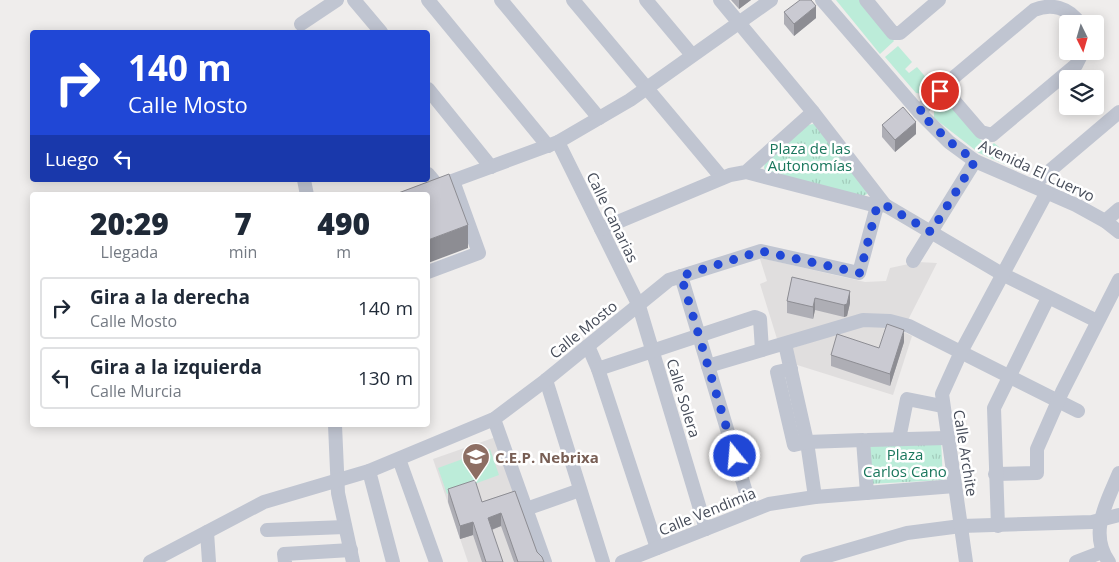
<!DOCTYPE html>
<html lang="es">
<meta charset="utf-8">
<style>
:root{--surface:#fff;--page:#f6f6f7;--text:#1f2937;--muted:#747a83;--line:#e0e1e3}
body{margin:0;font-family:"Open Sans",sans-serif;background:var(--page);color:var(--text);height:100vh;display:flex;flex-direction:column;font-size:19px;white-space:nowrap}
*{box-sizing:border-box;margin:0}
p{font-size:16px;color:var(--muted)}
.icon{flex:none;width:28px;height:28px;fill:none;stroke:currentColor;stroke-width:2;stroke-linecap:round;stroke-linejoin:round}
.map{position:relative;flex:1;overflow:hidden}
.sheet{position:absolute;left:30px;top:192px;width:400px;height:235px;display:flex;flex-direction:column;background:var(--surface);border-radius:5px;box-shadow:0 2px 12px #0003}
.sheet>*{flex:none}
.guide{position:absolute;left:30px;top:30px;width:400px;height:152px;border-radius:5px;box-shadow:0 2px 12px #0003;background:#2047d6;color:#fff;overflow:hidden}
.needle{width:32px;rotate:175deg}
.fabs{position:absolute;left:1059px;top:15px;display:grid;gap:10px}
.fabs a{display:grid;place-items:center;width:45px;height:45px;border-radius:5px;background:var(--surface);box-shadow:0 2px 12px #0003;font-size:25px}
.pin{position:absolute;display:grid;place-items:center;width:42px;height:42px;color:#fff;margin:-21px;border:2px solid #fff;border-radius:50%;box-shadow:0 1px 5px #0007}
.me{position:absolute;width:55px;margin:-28px;rotate:343deg;stroke-linejoin:round;filter:drop-shadow(0 0 4px #0008)}
.turn{display:flex;align-items:center;gap:18px;height:105px;padding:0 15px;font-size:22px}
.turn .icon{width:65px;height:65px;stroke-width:2.5}
.turn b{display:block;font-size:35px;line-height:42px}
.then{display:flex;align-items:center;height:48px;padding:0 15px;background:#0003;gap:10px;font-size:19px}
.eta{display:flex;justify-content:space-evenly;align-items:center;height:85px;text-align:center}
.eta b{font-size:30px;font-weight:800;line-height:35px}
ul{padding:0;list-style:none}
li{display:flex;align-items:center;gap:15px;height:62px;margin:0 10px 8px;padding:0 5px;border:2px solid var(--line);border-radius:5px}
li div{flex:1}
li b{display:block;font-size:19px}
li em{font-style:normal}
.map>svg:first-child{display:block}
.education{fill:#e0dede}
.grass{fill:url(#grass-tufts)}
.garden{fill:#bcecd9}
.lines{fill:none;stroke-linecap:round;stroke-linejoin:round}
.minor{stroke:#c0c5d1;stroke-width:14}
.wall{fill:#aeaeb5}
.shaded-wall{fill:#8d8d93}
.building{fill:#cacad2;stroke:#8d8d93}
.route{stroke:#2047d6;stroke-width:9;stroke-dasharray:0 16.2}
.labels{text-anchor:middle;dominant-baseline:central;stroke-width:5;stroke-linejoin:round;paint-order:stroke}
.park-label{font-size:15px;fill:#1a775d;stroke:#fff}
.street-label{font-size:15px;fill:#464c59;stroke:#fff}
.education-label{font-size:15px;font-weight:bold;fill:#785e54;stroke:#fff;text-anchor:start}
</style>
<div class="map">
<svg width="1119" height="562" viewBox="0 0 1119 562">
<defs>
<pattern id="grass-tufts" width="24" height="20" patternUnits="userSpaceOnUse" patternTransform="scale(1.25)"><rect width="24" height="20" fill="#bcecd9"/><path d="M3 7l-1-3M5 7V3M7 7l1-3M15 17l-1-3M17 17v-4M19 17l1-3" fill="none" stroke="#a3ccbc"/></pattern>
</defs>
<rect width="100%" height="100%" fill="#efedec"/>
<!-- education -->
<g class="education">
<path d="M761 258 865 282 886 281 890 268 918 262 937 263 908 320 890 315 778 342 760 284 767 281 760 259Z"/>
<path d="M864 325H889L912 336 893 395 794 364 790 349Z"/>
<path d="M496 437 539 562H468L433 459Z"/>
</g>
<!-- grass -->
<g class="grass">
<path d="M813 124 818 126 868 188 867 194 862 197 766 172 764 168 765 162 808 125Z"/>
<path d="M941 440 943 480 869 484 867 445Z"/>
</g>
<!-- garden -->
<g class="garden">
<path d="M836 0H859L894 41 880 54Z"/>
<path d="M898 46 912 62 905 69 909 73 917 67 934 87 924 94 916 93 885 57Z"/>
<path d="M946 105 952 107 988 148 994 143 1030 171 1027 174 979 153 934 118V112L938 107Z"/>
<path d="M490 449 499 475 447 494 438 468Z"/>
</g>
<g class="lines">
<!-- minor -->
<g class="minor">
<path d="M354 0 381 32"/>
<path d="M428 0 548 146"/>
<path d="M501 0 599 118"/>
<path d="M573 0 722 178"/>
<path d="M646 0 692 55"/>
<path d="M720 0 813 112"/>
<path d="M822 0 919 112 949 142 975 161 1076 205 1105 221 1119 232"/>
<path d="M866 0 893 33H900L939 0"/>
<path d="M301 24 337 0"/>
<path d="M428 89 491 167"/>
<path d="M932 98 950 96 981 132 992 135 1076 65 1083 51"/>
<path d="M919 112 947 83 1034 10C1051 3 1069 7 1080 24"/>
<path d="M558 142 639 306 706 529"/>
<path d="M428 174 438 186"/>
<path d="M304 180 307 195"/>
<path d="M1036 185 1040 179 1119 112"/>
<path d="M414 195 558 142 630 100 771 0"/>
<path d="M885 205 1002 274 1097 321"/>
<path d="M1105 221 1119 209"/>
<path d="M601 229 730 175 746 172 877 206 885 205 813 112 746 172"/>
<path d="M913 261 975 161"/>
<path d="M428 272 479 253 453 181"/>
<path d="M681 276 751 509"/>
<path d="M785 344 807 442 815 497"/>
<path d="M588 346 598 369 657 548"/>
<path d="M708 366 863 320 890 321 909 326 1078 411"/>
<path d="M598 369 755 317 760 319 762 350"/>
<path d="M791 369 777 372 794 445 807 442 863 440 867 493"/>
<path d="M546 380 603 562"/>
<path d="M494 419 545 562"/>
<path d="M335 425 338 493 353 562"/>
<path d="M899 439 907 399 942 406"/>
<path d="M868 440 947 438"/>
<path d="M399 459 436 562"/>
<path d="M369 471 393 562"/>
<path d="M995 474 1037 473V449L1062 392 1119 280"/>
<path d="M526 509 580 490"/>
<path d="M998 526 994 408 1048 298"/>
<path d="M267 530 345 527"/>
<path d="M207 532 209 562"/>
<path d="M150 562 264 502 369 471 494 419 546 380 669 280 761 251 859 273 877 206"/>
<path d="M285 562 284 554 351 550"/>
<path d="M622 562 769 504 815 497 955 486"/>
<path d="M807 562 907 533 961 526 1092 522 1119 515"/>
<path d="M966 562 942 394 961 352 1047 192"/>
<path d="M1076 562 1102 552"/>
<path d="M1109 562C1088 533 1107 502 1119 473"/>
</g>
</g>
<!-- wall -->
<g class="wall">
<path d="M731 0H751L739 9Z"/>
<path d="M784 12 816 18 794 36 784 24Z"/>
<path d="M882 125 916 134 895 152 882 137Z"/>
<path d="M792 277 850 303 847 316 844 317 815 310 813 319 787 313V301Z"/>
<path d="M904 342 890 386 831 366V355L879 348Z"/>
<path d="M448 489 482 502 515 491 537 552 544 562H514L501 526 492 530 503 562H482L473 535 460 539 448 502Z"/>
</g>
<!-- shaded-wall -->
<g class="shaded-wall">
<path d="M739 0H751L739 9Z"/>
<path d="M816 6V18L794 36V24Z"/>
<path d="M916 122V134L895 152V140Z"/>
<path d="M468 225V248L428 263V240Z"/>
<path d="M850 291V303L847 316 844 317V305Z"/>
<path d="M815 298V310L813 319V307Z"/>
<path d="M904 330V342L890 386V374Z"/>
<path d="M501 513V526L488 531V518Z"/>
<path d="M473 522V535L460 539V526Z"/>
</g>
<!-- building -->
<g class="building">
<path d="M800 0H811L816 6 794 24 784 12Z"/>
<path d="M903 107 916 122 895 140 882 125Z"/>
<path d="M449 174 468 225 428 240V195H393Z"/>
<path d="M792 277 850 291 847 304 844 305 815 298 813 307 787 301Z"/>
<path d="M887 324 904 330 890 374 831 355 837 334 879 348Z"/>
<path d="M475 480 482 502 515 491 537 552 542 557 544 562H518L501 513 488 518 503 562H486L473 522 460 526 448 489Z"/>
</g>
<g class="lines">
<!-- route -->
<path class="route" d="M735 456 681 276 761 251 860 273 877 206 885 205 931 232 975 161 950 142 919 112 940 91"/>
</g>
<!-- icons -->
<defs>
<symbol id="school-pin" viewBox="-11 -11 22 30"><path d="M0 17L-7.5 6A9.5 9.5 0 1 1 7.5 6Z" fill="#8d6e63" stroke="#fff"/><path d="M0-5L7-2L0 1L-7-2ZM-4 1L0 2.5L4 1V4Q0 6-4 4Z" fill="#fff"/></symbol>
</defs>
<g fill-rule="evenodd">
<use href="#school-pin" x="460" y="441" width="32" height="43"/>
</g>
<g class="labels">
<!-- park labels -->
<g class="park-label">
<text x="810" y="148">Plaza de las<tspan x="810" dy="17">Autonomías</tspan></text>
<text x="905" y="454">Plaza<tspan x="905" dy="17">Carlos Cano</tspan></text>
</g>
<!-- street labels -->
<g class="street-label">
<text transform="translate(1037 170) rotate(25)">Avenida El Cuervo</text>
<text transform="translate(613 217) rotate(64)">Calle Canarias</text>
<text transform="translate(583 329) rotate(-39)">Calle Mosto</text>
<text transform="translate(684 398) rotate(73)">Calle Solera</text>
<text transform="translate(966 453) rotate(81)">Calle Archite</text>
<text transform="translate(707 511) rotate(-22)">Calle Vendimia</text>
</g>
<!-- education labels -->
<g class="education-label">
<text x="495" y="457">C.E.P. Nebrixa</text>
</g>
</g>
</svg>
<div class="fabs">
<a><svg class="needle" viewBox="-14 -14 28 28"><path d="M0-13l5 13h-10z" fill="#e53935"/><path d="M0 13l5-13h-10z" fill="#747a83"/></svg></a>
<a><svg class="icon" aria-label="layers" viewBox="0 0 24 24"><path d="M12 4l9 5-9 5-9-5zM3 14l9 5 9-5"/></svg></a>
</div>
<div class="pin" style="left:940px;top:91px;background:#d93025"><svg class="icon" aria-label="arrive" viewBox="0 0 24 24"><path d="M6 21V4h12l-3 4 3 4H6"/></svg></div>
<svg class="me" style="left:735px;top:456px" viewBox="-20 -20 40 40"><circle r="17" fill="#2047d6" stroke="#fff" stroke-width="3"/><path d="M0-11L8 9 0 5-8 9z" fill="#fff"/></svg>
<div class="guide">
<div class="turn"><svg class="icon" aria-label="right" viewBox="0 0 24 24"><path d="M7 20v-9h11M14 6l5 5-5 5"/></svg><div><b>140 m</b>Calle Mosto</div></div>
<div class="then">Luego<svg class="icon" aria-label="left" viewBox="0 0 24 24"><path d="M17 20v-9H6M10 6l-5 5 5 5"/></svg></div>
</div>
<section class="sheet">
<div class="eta">
<div><b>20:29</b><p>Llegada</p></div>
<div><b>7</b><p>min</p></div>
<div><b>490</b><p>m</p></div>
</div>
<ul>
<li><svg class="icon" aria-label="right" viewBox="0 0 24 24"><path d="M7 20v-9h11M14 6l5 5-5 5"/></svg><div><b>Gira a la derecha</b><p>Calle Mosto</p></div><em>140 m</em></li>
<li><svg class="icon" aria-label="left" viewBox="0 0 24 24"><path d="M17 20v-9H6M10 6l-5 5 5 5"/></svg><div><b>Gira a la izquierda</b><p>Calle Murcia</p></div><em>130 m</em></li>
</ul>
</section>
</div>
